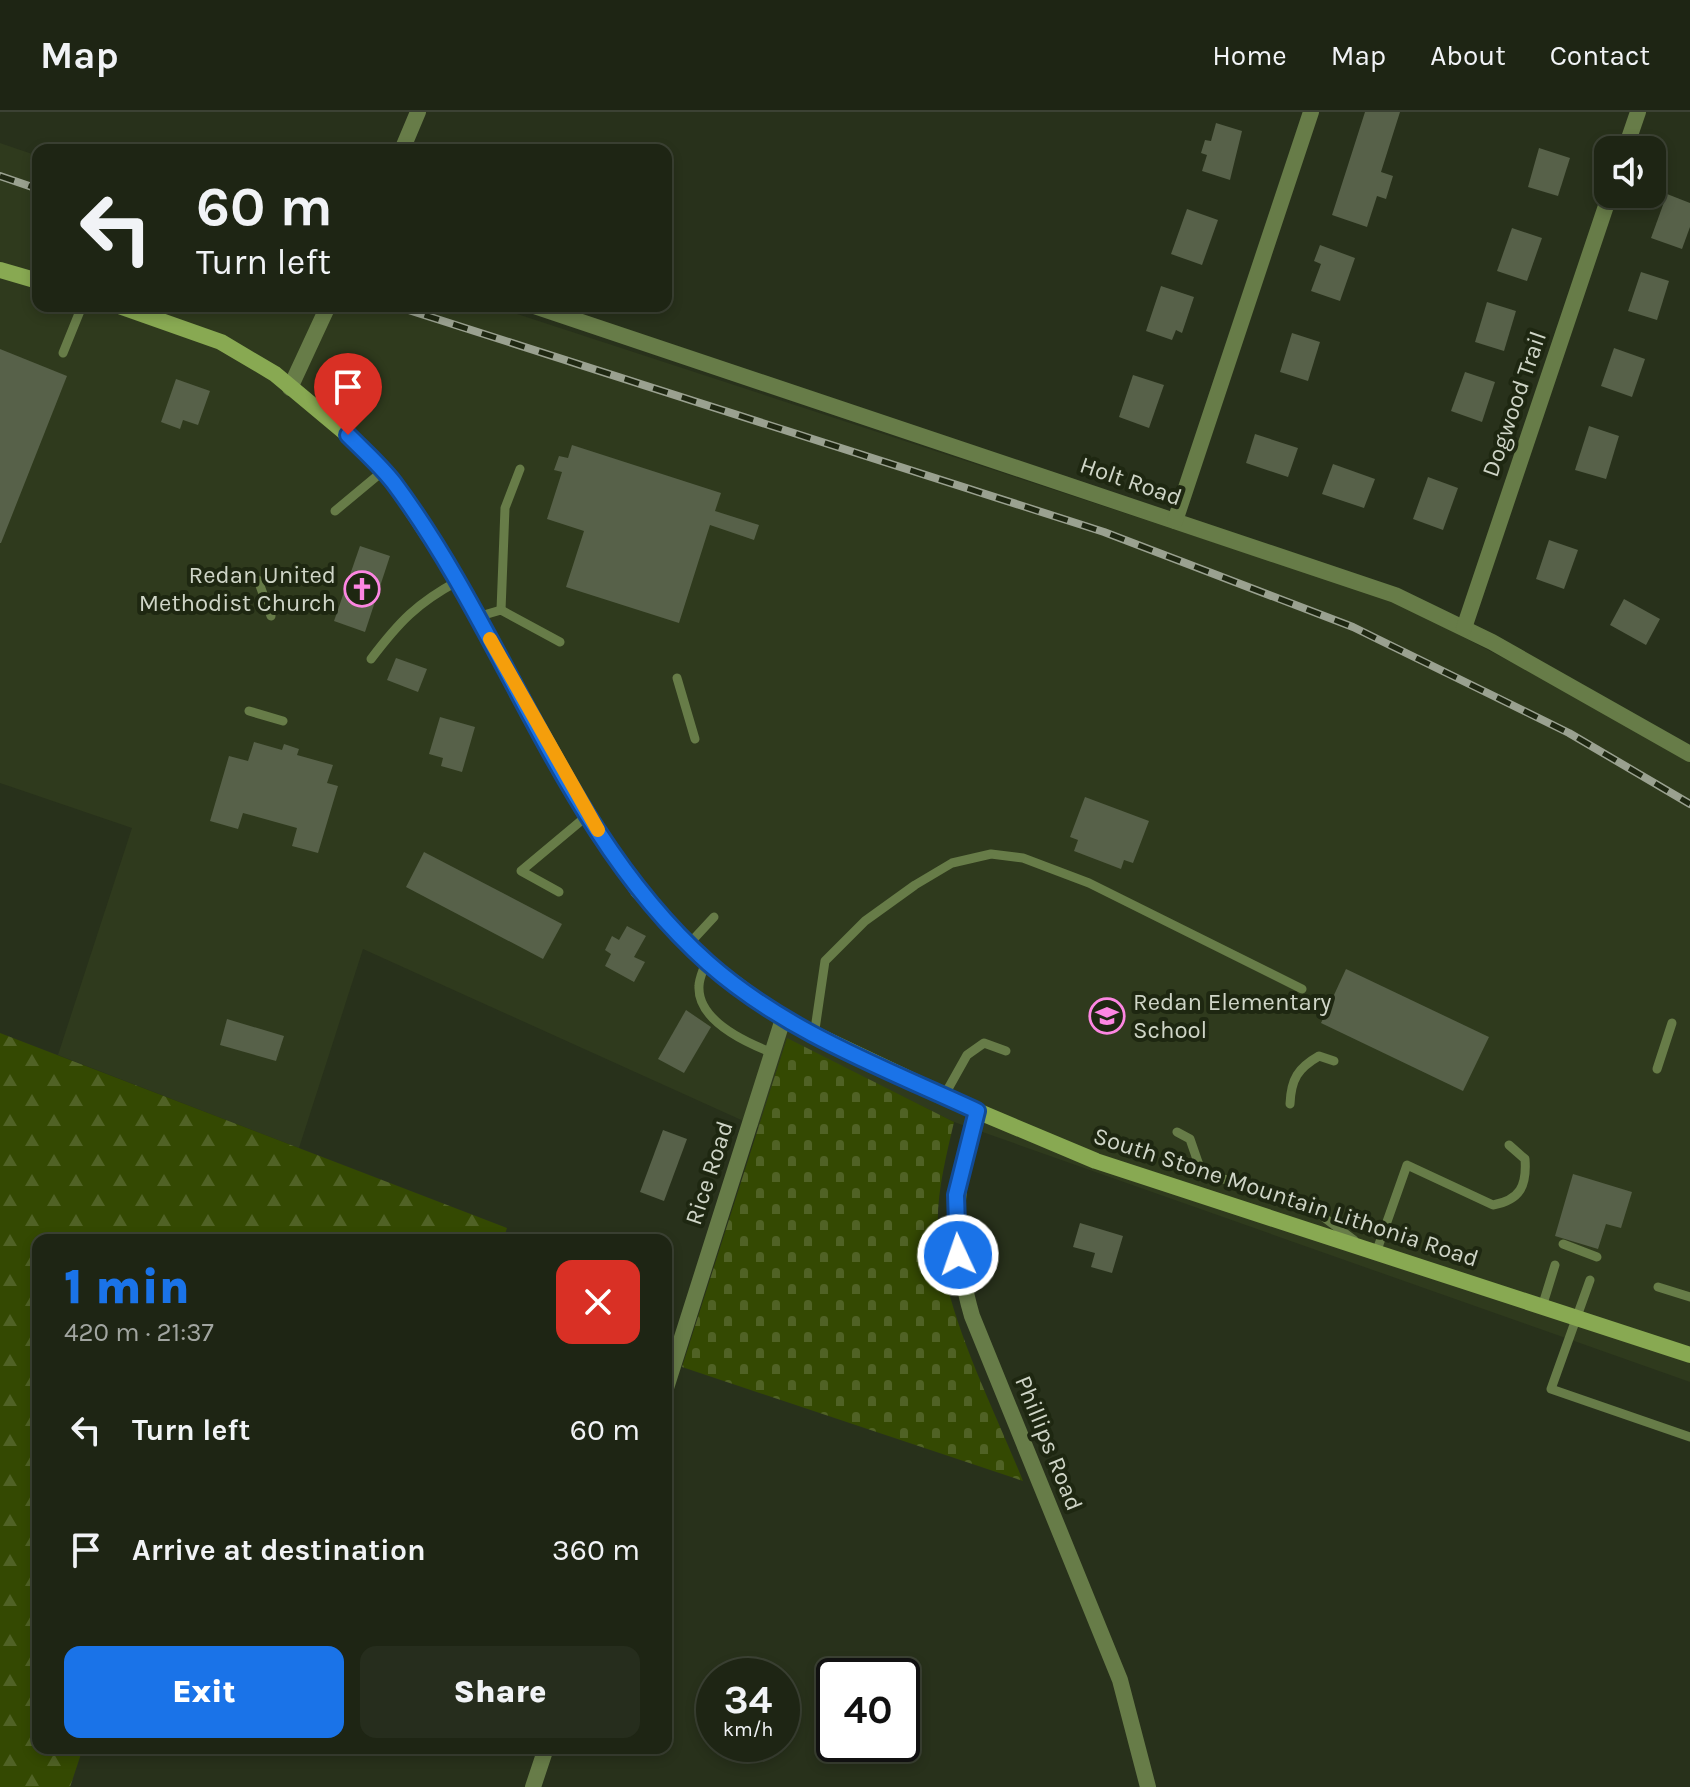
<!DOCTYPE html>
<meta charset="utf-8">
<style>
:root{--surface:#1e2514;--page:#262d1d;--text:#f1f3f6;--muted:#a1a5a0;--line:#3c4234;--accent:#1a73e8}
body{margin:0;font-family:Karla,sans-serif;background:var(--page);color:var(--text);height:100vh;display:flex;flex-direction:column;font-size:30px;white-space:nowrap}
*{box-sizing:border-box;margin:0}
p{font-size:26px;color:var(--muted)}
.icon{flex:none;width:44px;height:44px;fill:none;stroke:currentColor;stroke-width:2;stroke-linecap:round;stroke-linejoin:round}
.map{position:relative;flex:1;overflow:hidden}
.panel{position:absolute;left:32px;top:1122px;width:640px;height:520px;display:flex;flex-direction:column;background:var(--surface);border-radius:16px;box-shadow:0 4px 12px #0003,0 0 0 2px var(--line)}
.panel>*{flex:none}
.hud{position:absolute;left:32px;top:32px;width:640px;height:168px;border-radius:16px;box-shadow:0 4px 12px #0003,0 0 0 2px var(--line);background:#1e2514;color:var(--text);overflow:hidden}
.fabs{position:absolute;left:1594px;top:24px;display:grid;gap:16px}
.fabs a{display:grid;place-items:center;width:72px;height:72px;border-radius:16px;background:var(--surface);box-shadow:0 4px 12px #0003,0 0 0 2px var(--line);font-size:40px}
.speed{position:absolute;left:696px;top:1546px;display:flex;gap:16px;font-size:40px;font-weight:700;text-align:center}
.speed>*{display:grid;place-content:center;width:104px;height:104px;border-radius:50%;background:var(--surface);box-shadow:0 4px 12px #0003,0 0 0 2px var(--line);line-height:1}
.speed small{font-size:20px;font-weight:400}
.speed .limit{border:4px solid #111;border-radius:12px;background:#fff;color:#111}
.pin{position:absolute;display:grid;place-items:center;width:68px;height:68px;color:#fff;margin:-82px -34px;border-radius:50% 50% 50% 0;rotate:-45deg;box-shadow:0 0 8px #0007}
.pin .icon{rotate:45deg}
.me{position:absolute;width:88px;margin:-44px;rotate:357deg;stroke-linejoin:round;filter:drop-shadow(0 0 6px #0008)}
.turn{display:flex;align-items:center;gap:28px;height:168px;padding:0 32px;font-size:36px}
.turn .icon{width:104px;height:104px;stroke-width:2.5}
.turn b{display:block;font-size:56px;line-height:68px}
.round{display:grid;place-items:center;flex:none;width:84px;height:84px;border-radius:16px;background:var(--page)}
.summary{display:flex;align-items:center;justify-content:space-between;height:136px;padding:0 32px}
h1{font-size:48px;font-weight:800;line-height:60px;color:var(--accent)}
.cta{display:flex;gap:16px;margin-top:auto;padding:16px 32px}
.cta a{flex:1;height:92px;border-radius:16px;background:var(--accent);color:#fff;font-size:32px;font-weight:800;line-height:92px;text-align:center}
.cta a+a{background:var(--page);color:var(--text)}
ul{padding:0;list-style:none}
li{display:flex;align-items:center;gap:24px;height:120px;padding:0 32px}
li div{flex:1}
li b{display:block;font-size:30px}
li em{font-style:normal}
header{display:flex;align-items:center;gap:48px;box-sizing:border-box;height:112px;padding:0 40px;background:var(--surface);border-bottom:2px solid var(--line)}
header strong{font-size:38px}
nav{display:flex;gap:44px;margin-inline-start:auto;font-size:28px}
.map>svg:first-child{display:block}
.built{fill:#2f3a1d}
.forest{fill:url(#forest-firs)}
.cemetery{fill:url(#cemetery-stones)}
.building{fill:#576149}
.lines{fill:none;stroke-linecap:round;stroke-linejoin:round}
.service{stroke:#677c48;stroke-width:9}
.minor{stroke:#677c48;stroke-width:16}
.tertiary{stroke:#677c48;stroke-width:16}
.secondary{stroke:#88a952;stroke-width:16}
.rail-casing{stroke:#9aa190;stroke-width:8}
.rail{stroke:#1e2711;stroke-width:5;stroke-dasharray:15;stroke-linecap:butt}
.route-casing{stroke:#114b97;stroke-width:20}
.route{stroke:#1a73e8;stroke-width:14}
.slow{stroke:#f59e0b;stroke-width:14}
.labels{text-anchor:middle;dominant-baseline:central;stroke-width:8;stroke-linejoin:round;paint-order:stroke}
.street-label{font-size:24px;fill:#cfd5c7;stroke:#1e2711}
.poi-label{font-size:24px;fill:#cfd5c7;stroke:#1e2711;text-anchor:end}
</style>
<header>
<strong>Map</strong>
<nav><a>Home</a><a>Map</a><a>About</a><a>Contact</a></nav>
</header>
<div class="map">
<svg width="1690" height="1675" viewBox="0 0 1690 1675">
<defs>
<pattern id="forest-firs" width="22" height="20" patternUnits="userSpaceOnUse" patternTransform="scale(2)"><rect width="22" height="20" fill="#344902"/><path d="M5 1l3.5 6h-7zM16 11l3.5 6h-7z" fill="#506225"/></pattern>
<pattern id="cemetery-stones" width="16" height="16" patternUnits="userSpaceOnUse" patternTransform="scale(2)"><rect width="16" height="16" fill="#344902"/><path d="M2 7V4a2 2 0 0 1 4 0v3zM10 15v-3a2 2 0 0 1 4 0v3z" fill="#506225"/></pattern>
</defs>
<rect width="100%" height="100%" fill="#28311b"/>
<!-- built -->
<path class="built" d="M0 31 38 44V194H493L1396 490 1690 643V1270L954 1010 787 927 759 1016 363 837 299 1036 58 943 132 716 0 671Z"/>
<!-- forest -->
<path class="forest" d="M0 921 507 1116 503 1128H38V1636H83L70 1675H0Z"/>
<!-- cemetery -->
<path class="cemetery" d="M787 926 954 1010C946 1045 936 1083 938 1119 943 1199 993 1294 1023 1369L682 1255Z"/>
<!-- building -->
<g class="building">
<path d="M1365 0H1400L1381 60 1393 64 1386 87 1377 84 1367 115 1332 103Z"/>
<path d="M1216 11 1242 19 1230 68 1202 59 1207 43 1201 41 1205 28 1211 29Z"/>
<path d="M1539 36 1570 46 1558 84 1528 75Z"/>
<path d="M1667 82 1690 91V115L1682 137 1651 126Z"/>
<path d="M1187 97 1218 108 1202 153 1171 142Z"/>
<path d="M1512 116 1542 126 1527 169 1497 159Z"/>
<path d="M1320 133 1355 146 1340 189 1311 179 1321 152 1314 149Z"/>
<path d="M1641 160 1669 169 1657 208 1628 199Z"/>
<path d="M1161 174 1194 185 1182 221 1176 218 1172 228 1146 219Z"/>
<path d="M1487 190 1516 199 1504 239 1475 230Z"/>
<path d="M1292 221 1320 230 1308 269 1280 260Z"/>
<path d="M1614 236 1645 247 1632 285 1601 274Z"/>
<path d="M0 237 67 264 1 431H0Z"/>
<path d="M1465 260 1495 270 1482 310 1451 299Z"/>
<path d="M1133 263 1164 273 1149 316 1119 305Z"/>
<path d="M176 267 210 279 198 313 183 308 180 317 161 310Z"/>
<path d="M1589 314 1619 324 1606 367 1575 358Z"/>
<path d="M1255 322 1298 336 1288 365 1246 351Z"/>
<path d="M572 333 721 381 715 399 759 413 754 428 710 413 679 511 566 475 584 419 547 407 562 360 554 358 559 344 568 346Z"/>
<path d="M1333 352 1375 367 1364 396 1322 382Z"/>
<path d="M1428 365 1458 376 1443 418 1413 407Z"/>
<path d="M1549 428 1578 438 1564 477 1536 467Z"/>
<path d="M360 434 390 444 365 520 334 509Z"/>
<path d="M1624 487 1660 507 1646 533 1610 513Z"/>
<path d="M396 546 427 557 418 580 387 568Z"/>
<path d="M440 605 475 615 462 660 441 654 443 646 429 642Z"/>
<path d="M254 630 282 638 284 632 299 637 297 643 333 653 327 671 338 674 318 741 292 734 297 716 243 701 238 717 210 709 229 644 248 649Z"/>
<path d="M1085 685 1149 709 1133 751 1124 748 1121 757 1074 739 1078 728 1070 725Z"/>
<path d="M424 740 562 812 543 847 406 775Z"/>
<path d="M627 814 646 824 634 845 645 850 634 870 605 854 611 842 605 838 612 824 619 828Z"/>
<path d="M1346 857 1489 925 1463 979 1321 911Z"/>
<path d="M686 898 711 915 684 961 658 947Z"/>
<path d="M227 907 284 924 276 949 220 933Z"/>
<path d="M663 1018 687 1027 664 1089 640 1080Z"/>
<path d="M1573 1062 1632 1080 1621 1116 1606 1112 1598 1137 1555 1124Z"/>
<path d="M1080 1111 1123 1124 1112 1161 1091 1155 1095 1141 1073 1135Z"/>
</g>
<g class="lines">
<!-- service -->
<g class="service">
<path d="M63 241 82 194"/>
<path d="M335 399 383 359"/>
<path d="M258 468 271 504"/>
<path d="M501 498 505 396 520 357"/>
<path d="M477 505 501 498 560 530"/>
<path d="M371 547C399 510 417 491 458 469"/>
<path d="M677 566 695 627"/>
<path d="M249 599 283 609"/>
<path d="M559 780 521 759 588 703"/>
<path d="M689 832 714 805"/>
<path d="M706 849C704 857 699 866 699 874 697 909 747 931 773 941"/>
<path d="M814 924 825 849 865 809 915 773 952 751 991 742 1023 746 1089 771 1302 877"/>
<path d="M1657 957 1672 911"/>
<path d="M944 984 967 943 984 931 1006 939"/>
<path d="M1290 992C1291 967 1298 956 1319 944L1334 949"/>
<path d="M1177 1020 1190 1027 1200 1056 1212 1063 1314 1098 1354 1128"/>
<path d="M1563 1132 1597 1145"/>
<path d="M1377 1138 1407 1053 1493 1093C1520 1088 1527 1074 1525 1047L1509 1033"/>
<path d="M1590 1168 1551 1277 1690 1325"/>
<path d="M1658 1175 1690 1185"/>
<path d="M1542 1195 1555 1153"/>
</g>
<!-- minor -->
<g class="minor">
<path d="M402 38 418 0"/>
<path d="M1625 38 1638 0"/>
<path d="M534 194 1395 483 1492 530 1690 642"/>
<path d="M290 276 328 194"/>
<path d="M1175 409 1311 0"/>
<path d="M1464 516 1610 82"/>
<path d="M666 1276 783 907"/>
<path d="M533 1675 546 1636"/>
</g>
<!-- tertiary -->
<path class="tertiary" d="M977 999C953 1074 950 1128 972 1204L1120 1568 1148 1675"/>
<!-- secondary -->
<g class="secondary">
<path d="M0 158 38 169"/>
<path d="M119 194 221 230 275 262 348 323 393 370 449 455 582 693 638 779 708 851 783 907 977 999 1096 1049 1690 1243"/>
</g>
<defs>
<g id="rail">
<path d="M0 64 38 77"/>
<path d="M396 194 1104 420 1353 515 1569 621 1690 692"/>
</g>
</defs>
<!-- rail casing -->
<use href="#rail" class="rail-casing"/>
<!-- rail -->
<use href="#rail" class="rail"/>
</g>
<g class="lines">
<defs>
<path id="route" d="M348 323C364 339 381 354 394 371 508 524 563 722 708 851 786 920 884 956 977 999L956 1083 958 1143"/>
</defs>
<!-- route casing -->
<use href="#route" class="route-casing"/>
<!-- route -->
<use href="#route" class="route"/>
<!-- slow -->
<path class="slow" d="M490 527 598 718"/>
</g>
<!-- icons -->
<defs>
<symbol id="church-ring" viewBox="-11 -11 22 22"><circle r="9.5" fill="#1e2711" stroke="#fd86e2" stroke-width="1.5"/><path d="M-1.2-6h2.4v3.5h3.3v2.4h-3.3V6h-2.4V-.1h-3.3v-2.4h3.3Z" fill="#fd86e2"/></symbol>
<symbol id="school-ring" viewBox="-11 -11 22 22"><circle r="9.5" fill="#1e2711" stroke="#fd86e2" stroke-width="1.5"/><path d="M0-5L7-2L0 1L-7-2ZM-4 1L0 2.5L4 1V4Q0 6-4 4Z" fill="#fd86e2"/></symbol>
</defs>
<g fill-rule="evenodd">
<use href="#church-ring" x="342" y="457" width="40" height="40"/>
<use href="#school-ring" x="1087" y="884" width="40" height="40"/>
</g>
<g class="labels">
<!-- street labels -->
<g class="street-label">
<text transform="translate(1514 292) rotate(-71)">Dogwood Trail</text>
<text transform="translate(1131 369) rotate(19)">Holt Road</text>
<text transform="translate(709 1061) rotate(-72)">Rice Road</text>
<text transform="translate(1286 1085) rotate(18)">South Stone Mountain Lithonia Road</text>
<text transform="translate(1049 1331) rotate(68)">Phillips Road</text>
</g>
<!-- poi labels -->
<g class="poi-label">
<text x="336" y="463">Redan United<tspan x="336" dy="28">Methodist Church</tspan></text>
<text x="1133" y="890" text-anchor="start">Redan Elementary<tspan x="1133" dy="28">School</tspan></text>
</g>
</g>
</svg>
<div class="fabs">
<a><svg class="icon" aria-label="sound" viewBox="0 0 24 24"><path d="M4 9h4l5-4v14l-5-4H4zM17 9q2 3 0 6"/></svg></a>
</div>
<div class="speed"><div>34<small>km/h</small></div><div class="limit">40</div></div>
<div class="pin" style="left:348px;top:323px;background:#d93025"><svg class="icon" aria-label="arrive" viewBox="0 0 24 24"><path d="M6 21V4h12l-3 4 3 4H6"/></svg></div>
<svg class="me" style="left:958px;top:1143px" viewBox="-20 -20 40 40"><circle r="17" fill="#1a73e8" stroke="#fff" stroke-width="3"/><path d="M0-11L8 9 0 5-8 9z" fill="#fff"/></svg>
<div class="hud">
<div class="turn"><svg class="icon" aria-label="left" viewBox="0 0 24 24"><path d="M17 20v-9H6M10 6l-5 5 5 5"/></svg><div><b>60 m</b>Turn left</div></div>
</div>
<section class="panel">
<div class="summary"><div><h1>1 min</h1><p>420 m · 21:37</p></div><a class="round" style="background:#d93025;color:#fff"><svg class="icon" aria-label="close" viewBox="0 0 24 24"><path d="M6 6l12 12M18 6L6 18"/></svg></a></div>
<ul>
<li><svg class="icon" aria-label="left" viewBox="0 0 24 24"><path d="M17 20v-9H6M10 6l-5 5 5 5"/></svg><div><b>Turn left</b></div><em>60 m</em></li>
<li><svg class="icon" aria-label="arrive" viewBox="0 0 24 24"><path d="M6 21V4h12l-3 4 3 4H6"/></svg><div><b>Arrive at destination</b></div><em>360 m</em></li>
</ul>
<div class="cta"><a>Exit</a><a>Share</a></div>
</section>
</div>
